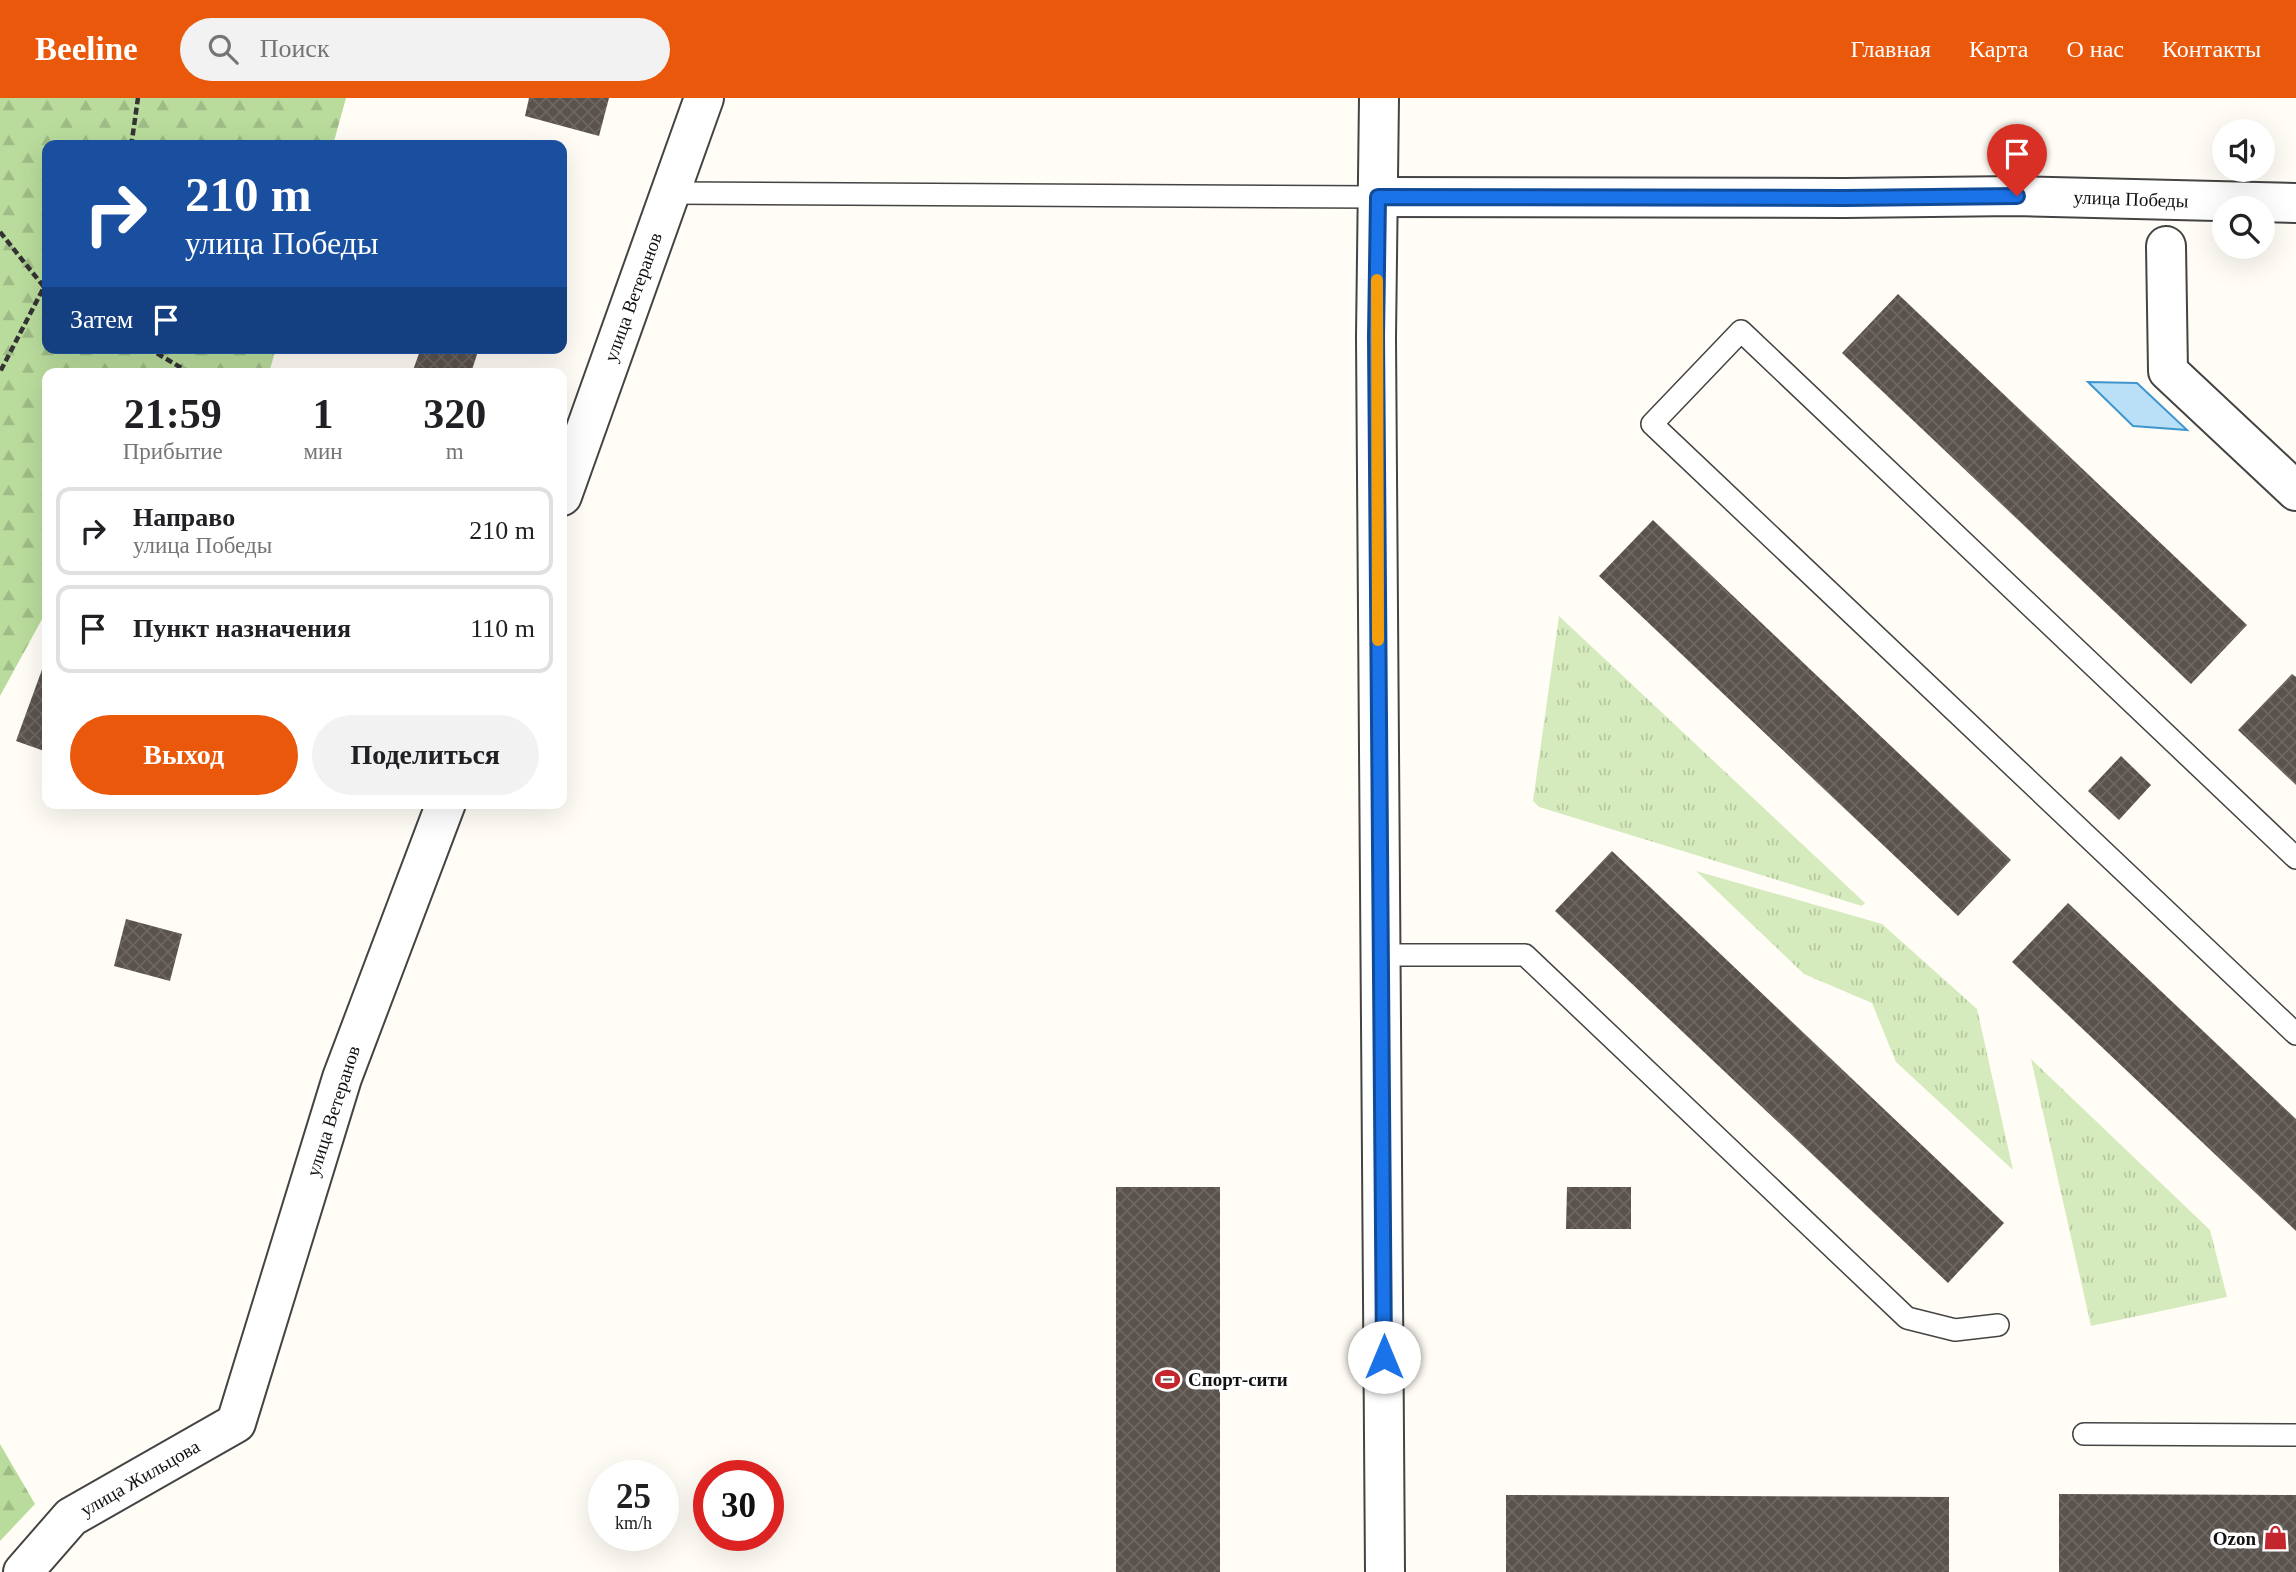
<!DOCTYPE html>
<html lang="ru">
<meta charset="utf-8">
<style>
:root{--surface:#fff;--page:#f2f2f2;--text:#202124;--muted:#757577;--line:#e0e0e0;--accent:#ea580c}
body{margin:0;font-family:"Times New Roman",serif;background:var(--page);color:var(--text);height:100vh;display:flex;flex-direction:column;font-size:26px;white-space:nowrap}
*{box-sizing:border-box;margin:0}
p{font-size:23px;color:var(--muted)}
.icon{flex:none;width:38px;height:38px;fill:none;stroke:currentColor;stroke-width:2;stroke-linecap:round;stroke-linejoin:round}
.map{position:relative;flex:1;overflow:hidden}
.side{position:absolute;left:42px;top:270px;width:525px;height:441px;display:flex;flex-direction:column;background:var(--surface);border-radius:14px;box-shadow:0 7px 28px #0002}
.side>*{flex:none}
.banner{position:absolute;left:42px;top:42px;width:525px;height:214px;border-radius:14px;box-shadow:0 7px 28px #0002;background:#1a4fa0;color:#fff;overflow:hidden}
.fabs{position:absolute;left:2212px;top:21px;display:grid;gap:14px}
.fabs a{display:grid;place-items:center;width:63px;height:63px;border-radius:50%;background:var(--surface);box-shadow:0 7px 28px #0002;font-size:35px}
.speed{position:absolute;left:588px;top:1362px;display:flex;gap:14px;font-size:35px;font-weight:700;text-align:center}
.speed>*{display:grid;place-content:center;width:91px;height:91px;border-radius:50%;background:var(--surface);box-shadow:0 7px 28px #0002;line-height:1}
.speed small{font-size:18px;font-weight:400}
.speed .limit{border:10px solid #d22;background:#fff;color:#111}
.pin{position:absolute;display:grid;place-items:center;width:60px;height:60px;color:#fff;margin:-72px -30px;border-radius:50% 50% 50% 0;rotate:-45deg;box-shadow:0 0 7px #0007}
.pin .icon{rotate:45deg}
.me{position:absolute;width:77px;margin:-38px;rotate:0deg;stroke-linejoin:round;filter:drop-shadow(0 0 5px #0008)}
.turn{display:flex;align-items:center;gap:24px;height:147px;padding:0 28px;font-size:32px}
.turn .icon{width:91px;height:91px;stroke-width:2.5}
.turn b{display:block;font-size:49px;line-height:60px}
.then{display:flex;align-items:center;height:66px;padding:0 28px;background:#0003;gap:14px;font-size:26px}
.eta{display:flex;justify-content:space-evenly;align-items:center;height:119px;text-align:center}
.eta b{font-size:42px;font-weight:700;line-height:49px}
.action{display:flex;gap:14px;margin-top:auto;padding:14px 28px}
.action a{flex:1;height:80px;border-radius:42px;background:var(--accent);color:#fff;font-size:28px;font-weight:700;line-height:80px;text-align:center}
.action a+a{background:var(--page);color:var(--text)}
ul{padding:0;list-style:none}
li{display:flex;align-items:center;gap:21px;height:88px;margin:0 14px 10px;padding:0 14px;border:4px solid var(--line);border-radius:14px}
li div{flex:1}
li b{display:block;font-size:26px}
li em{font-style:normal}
header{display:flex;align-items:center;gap:42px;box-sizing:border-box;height:98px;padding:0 35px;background:var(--accent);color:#fff}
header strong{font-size:33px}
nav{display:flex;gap:38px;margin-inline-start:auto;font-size:24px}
.search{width:490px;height:63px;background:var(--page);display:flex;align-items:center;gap:18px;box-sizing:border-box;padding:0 24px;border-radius:38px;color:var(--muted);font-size:26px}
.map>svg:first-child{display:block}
.forest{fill:url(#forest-firs)}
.park{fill:url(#park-tufts)}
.water{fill:#b9e0f7;stroke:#3f96cf;stroke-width:2}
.building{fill:url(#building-cross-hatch)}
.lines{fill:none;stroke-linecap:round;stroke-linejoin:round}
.lane-casing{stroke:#444;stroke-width:24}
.street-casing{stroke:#444;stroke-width:42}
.path{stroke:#333;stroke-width:4.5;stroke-dasharray:7 3.5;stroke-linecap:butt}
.lane{stroke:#fff;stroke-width:21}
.street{stroke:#fff;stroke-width:38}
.route-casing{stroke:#114b97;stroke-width:18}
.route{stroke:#1a73e8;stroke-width:12}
.slow{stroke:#f59e0b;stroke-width:12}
.labels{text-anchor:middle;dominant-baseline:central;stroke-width:7;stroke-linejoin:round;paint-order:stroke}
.street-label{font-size:19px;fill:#111;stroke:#fff}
.poi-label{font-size:19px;font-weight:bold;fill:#111;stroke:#fff;text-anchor:start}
</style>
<header>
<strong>Beeline</strong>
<div class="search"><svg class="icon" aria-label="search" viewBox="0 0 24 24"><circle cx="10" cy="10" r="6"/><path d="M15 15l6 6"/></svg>Поиск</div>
<nav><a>Главная</a><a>Карта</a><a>О нас</a><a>Контакты</a></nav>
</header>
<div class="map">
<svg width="2296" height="1474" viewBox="0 0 2296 1474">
<defs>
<pattern id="forest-firs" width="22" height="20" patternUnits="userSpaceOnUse" patternTransform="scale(1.75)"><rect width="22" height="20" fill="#b9dc9c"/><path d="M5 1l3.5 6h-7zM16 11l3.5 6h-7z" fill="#9ebc85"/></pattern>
<pattern id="park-tufts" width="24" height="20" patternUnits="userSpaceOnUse" patternTransform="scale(1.75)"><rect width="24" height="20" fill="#d5ebbd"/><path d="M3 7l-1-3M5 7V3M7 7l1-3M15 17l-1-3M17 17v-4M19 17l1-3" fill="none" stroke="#b6c8a1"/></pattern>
<pattern id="building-cross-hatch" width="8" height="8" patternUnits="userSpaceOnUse" patternTransform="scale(1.75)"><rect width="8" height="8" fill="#5a524d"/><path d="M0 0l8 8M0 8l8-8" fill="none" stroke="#6d6662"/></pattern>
</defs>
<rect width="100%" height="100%" fill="#fffdf5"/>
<!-- forest -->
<g class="forest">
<path d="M0 0H346L333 47H47V250H276L269 275H47V512L0 598Z"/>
<path d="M0 1346 35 1406 0 1443Z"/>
</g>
<!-- park -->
<g class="park">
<path d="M1559 518 1865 805 1862 808 1539 709 1533 703Z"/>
<path d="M1696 773 1882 826 1977 911 2013 1072 1896 964 1872 905 1804 876Z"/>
<path d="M2031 961 2210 1132 2227 1199 2091 1228Z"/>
</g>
<!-- water -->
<path class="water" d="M2088 284 2137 285 2187 332 2133 328Z"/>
<!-- building -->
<g class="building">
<path d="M529 0H609L599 38 525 18Z"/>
<path d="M1898 196 2247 527 2191 586 1842 255Z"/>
<path d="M421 250H479L471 275H412Z"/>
<path d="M1653 422 2011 762 1958 818 1599 478Z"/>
<path d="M44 566H47V654L16 643Z"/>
<path d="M2292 576 2296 579V687L2238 632Z"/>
<path d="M2121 658 2151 687 2119 722 2088 693Z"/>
<path d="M1612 753 2004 1125 1948 1185 1555 813Z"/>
<path d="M2068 805 2296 1021V1133L2012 864Z"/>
<path d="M126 821 182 836 170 883 114 868Z"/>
<rect x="1116" y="1089" width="104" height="385"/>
<path d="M1567 1089H1631V1131H1566Z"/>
<path d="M2059 1396 2296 1397V1474H2059Z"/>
<path d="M1506 1397 1949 1399V1474H1506Z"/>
</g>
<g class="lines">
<defs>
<g id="lane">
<path d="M670 95 1378 99"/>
<path d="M2296 760 1741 233 1652 326 2296 936"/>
<path d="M1381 857H1525L1907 1220 1955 1232 1998 1227"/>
<path d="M2084 1336 2296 1337"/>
</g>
<g id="street">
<path d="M1379 0 1376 239 1385 1474"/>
<path d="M1378 99 1845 100 2016 98 2296 105"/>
<path d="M2166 148 2168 273 2296 393"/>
<path d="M562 398 704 0"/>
<path d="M23 1474 71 1419 236 1325 342 980 446 705"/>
</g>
</defs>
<!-- lane casing -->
<use href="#lane" class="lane-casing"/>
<!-- street casing -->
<use href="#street" class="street-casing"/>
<!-- path -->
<g class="path">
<path d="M129 47 132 42 138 0"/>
<path d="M0 134 44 189 0 274"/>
<path d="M47 183 44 189 47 191"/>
<path d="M148 250 190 275"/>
</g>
<!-- lane -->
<use href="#lane" class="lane"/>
<!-- street -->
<use href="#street" class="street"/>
</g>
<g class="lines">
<defs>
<path id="route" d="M1384 1259 1376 239 1378 99 1845 100 2017 98"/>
</defs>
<!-- route casing -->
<use href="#route" class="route-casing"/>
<!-- route -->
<use href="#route" class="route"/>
<!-- slow -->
<path class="slow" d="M1377 182 1378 542"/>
</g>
<!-- icons -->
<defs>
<symbol id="stadium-bare" viewBox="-9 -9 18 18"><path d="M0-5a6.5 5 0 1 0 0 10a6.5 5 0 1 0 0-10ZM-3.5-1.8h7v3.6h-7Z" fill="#c4262e" stroke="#fff" stroke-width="2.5" paint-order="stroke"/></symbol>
<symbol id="shop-bare" viewBox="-9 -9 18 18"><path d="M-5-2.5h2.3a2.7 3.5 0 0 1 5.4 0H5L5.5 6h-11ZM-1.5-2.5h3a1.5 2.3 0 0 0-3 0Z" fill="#c4262e" stroke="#fff" stroke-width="2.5" paint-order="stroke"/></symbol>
</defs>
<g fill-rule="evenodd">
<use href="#stadium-bare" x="1150" y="1264" width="35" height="35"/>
<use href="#shop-bare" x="2258" y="1422" width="35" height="35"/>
</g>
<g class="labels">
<!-- street labels -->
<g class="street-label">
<text transform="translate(2131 101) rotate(2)">улица Победы</text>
<text transform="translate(633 199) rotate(-70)">улица Ветеранов</text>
<text transform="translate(333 1013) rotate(-72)">улица Ветеранов</text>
<text transform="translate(140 1380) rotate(-30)">улица Жильцова</text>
</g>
<!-- poi labels -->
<g class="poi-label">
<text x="1188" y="1281">Спорт-сити</text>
<text x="2256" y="1440" text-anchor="end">Ozon</text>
</g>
</g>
</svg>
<div class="fabs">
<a><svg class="icon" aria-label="sound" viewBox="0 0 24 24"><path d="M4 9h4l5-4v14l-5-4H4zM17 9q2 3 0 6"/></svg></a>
<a><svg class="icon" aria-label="search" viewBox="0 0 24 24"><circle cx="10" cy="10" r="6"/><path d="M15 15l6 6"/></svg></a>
</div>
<div class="speed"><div>25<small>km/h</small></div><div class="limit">30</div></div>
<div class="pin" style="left:2017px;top:98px;background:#d93025"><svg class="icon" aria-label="arrive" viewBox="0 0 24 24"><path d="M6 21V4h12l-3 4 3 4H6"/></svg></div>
<svg class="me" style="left:1384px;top:1259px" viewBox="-20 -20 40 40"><circle r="19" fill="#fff"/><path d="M0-13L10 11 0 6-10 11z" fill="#1a73e8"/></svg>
<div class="banner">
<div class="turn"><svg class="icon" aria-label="right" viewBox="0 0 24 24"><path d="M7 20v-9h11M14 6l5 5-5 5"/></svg><div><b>210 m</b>улица Победы</div></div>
<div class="then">Затем<svg class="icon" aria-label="arrive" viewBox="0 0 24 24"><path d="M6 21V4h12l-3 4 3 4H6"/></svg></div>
</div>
<section class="side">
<div class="eta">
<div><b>21:59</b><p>Прибытие</p></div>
<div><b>1</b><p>мин</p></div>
<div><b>320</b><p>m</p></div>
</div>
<ul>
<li><svg class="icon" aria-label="right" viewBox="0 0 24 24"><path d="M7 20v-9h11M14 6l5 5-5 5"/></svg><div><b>Направо</b><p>улица Победы</p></div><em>210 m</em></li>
<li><svg class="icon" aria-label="arrive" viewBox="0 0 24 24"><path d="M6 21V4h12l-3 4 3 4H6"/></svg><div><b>Пункт назначения</b></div><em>110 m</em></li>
</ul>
<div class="action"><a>Выход</a><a>Поделиться</a></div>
</section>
</div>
